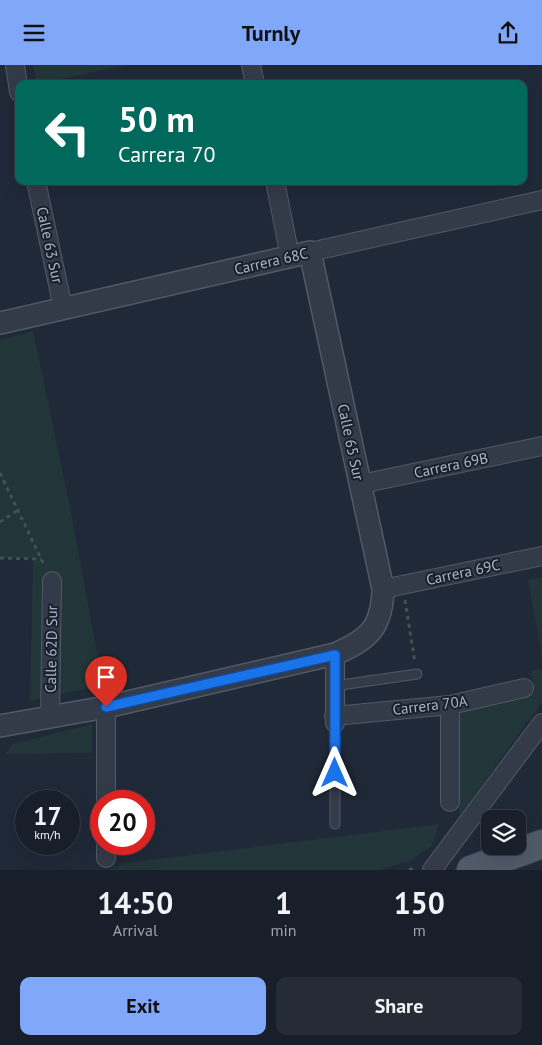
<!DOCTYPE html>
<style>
:root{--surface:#181f2a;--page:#252c36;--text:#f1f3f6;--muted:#9fa2a8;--line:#363d47;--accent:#80a7f8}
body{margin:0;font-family:"PT Sans",sans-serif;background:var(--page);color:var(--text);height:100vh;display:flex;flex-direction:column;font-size:19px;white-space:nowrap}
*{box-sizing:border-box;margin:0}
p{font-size:16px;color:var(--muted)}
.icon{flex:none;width:28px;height:28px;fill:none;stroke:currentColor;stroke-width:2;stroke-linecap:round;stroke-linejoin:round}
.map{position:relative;height:805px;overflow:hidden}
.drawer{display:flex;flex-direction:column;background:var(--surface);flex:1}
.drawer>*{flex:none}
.hud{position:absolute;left:15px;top:15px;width:512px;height:105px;border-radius:10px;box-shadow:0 5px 20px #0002,0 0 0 1px var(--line);background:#00695c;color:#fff;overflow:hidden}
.fabs{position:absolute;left:481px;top:745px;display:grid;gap:10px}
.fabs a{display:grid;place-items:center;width:45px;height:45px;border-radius:10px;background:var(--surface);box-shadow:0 5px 20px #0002,0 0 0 1px var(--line);font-size:25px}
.speed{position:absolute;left:15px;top:725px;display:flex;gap:10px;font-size:25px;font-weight:700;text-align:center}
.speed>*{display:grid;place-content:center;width:65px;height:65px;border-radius:50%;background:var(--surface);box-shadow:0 5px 20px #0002,0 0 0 1px var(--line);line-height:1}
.speed small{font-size:12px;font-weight:400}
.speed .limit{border:8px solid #d22;background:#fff;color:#111}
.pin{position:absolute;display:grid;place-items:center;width:42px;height:42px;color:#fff;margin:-51px -21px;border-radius:50% 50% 50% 0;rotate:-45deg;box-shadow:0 0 5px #0007}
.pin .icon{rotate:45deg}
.me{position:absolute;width:55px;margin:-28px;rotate:0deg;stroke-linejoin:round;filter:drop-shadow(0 0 4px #0008)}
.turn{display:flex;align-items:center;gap:18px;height:105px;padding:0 20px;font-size:22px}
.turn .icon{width:65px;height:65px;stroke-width:2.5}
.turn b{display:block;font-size:35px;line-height:42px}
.eta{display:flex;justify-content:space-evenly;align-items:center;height:85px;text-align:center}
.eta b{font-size:30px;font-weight:700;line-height:35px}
.primary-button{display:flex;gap:10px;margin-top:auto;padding:10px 20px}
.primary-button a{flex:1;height:58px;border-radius:10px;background:var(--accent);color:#111;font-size:20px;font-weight:700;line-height:58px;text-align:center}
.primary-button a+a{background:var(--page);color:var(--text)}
header{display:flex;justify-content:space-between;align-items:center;height:65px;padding:0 20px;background:var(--accent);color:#111;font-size:22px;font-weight:700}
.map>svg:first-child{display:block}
.green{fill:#223539}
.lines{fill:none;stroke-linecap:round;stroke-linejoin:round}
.service-casing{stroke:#515966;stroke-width:11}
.minor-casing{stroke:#515966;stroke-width:20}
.tertiary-casing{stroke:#515966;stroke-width:24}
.primary-casing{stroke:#3d4452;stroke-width:30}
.path{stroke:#405256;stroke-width:3;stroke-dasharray:4 4;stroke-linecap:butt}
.service{stroke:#343b48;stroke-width:9}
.minor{stroke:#343b48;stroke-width:18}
.tertiary{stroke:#343b48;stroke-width:21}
.primary{stroke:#515a69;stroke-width:28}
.route-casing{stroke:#114b97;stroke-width:12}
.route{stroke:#1a73e8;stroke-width:9}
.labels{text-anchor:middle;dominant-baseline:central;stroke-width:4;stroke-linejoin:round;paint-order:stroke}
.street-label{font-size:15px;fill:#aeb6c5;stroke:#19202d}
</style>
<header><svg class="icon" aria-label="menu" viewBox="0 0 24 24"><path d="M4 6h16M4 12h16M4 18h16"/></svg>Turnly<svg class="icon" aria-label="share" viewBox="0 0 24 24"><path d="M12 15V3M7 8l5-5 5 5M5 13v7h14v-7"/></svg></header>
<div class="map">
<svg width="542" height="805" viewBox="0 0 542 805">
<rect width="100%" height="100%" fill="#202938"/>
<!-- green -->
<g class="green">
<path d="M33 0H127L37 19Z"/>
<path d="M33 266 69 437 103 620 30 636 33 494 0 493V275Z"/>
<path d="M542 512V593L528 515Z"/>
<path d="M542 604V637L459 752 458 642 535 628 531 605Z"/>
<path d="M92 659V688L5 689 13 679Z"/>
<path d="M439 759 432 781 411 795 379 805H109L126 798Z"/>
</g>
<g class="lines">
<defs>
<g id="service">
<path d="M334 621 417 609"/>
<path d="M335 759V658"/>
</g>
<g id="minor">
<path d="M15 0 19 27"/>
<path d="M251 0 255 19"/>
<path d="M36 116 63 243"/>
<path d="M275 116 290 192"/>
<path d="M310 187 542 135"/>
<path d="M361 419 542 381"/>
<path d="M383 524 542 491"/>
<path d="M335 589V658"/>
<path d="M106 642V736"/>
<path d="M334 651 450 640 524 623"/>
<path d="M50 652 52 516"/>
<path d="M450 737V640"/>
<path d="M106 779V793"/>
<path d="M432 805 542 658"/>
</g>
<path id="tertiary" d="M0 258 310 187 383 524C382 563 369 574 335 589L106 642 0 661"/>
<path id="primary" d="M471 805 542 779"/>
</defs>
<!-- service casing -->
<use href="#service" class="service-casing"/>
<!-- minor casing -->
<use href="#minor" class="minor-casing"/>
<!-- tertiary casing -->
<use href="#tertiary" class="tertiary-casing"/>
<!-- primary casing -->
<use href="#primary" class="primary-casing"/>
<!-- path -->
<g class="path">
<path d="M0 408 45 502"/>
<path d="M0 457 18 445"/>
<path d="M0 493 41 494"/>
<path d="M405 535 415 598"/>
<path d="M409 805 416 802"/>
</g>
<!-- service -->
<use href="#service" class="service"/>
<!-- minor -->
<use href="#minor" class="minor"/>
<!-- tertiary -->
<use href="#tertiary" class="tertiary"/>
<!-- primary -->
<use href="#primary" class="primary"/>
</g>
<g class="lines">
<defs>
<path id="route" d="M106 642 335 590V708"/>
</defs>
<!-- route casing -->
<use href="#route" class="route-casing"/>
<!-- route -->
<use href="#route" class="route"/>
</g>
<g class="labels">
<!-- street labels -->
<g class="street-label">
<text transform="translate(50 180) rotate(78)">Calle 63 Sur</text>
<text transform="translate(271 196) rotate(-13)">Carrera 68C</text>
<text transform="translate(351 377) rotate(78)">Calle 65 Sur</text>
<text transform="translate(451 400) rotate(-12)">Carrera 69B</text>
<text transform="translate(463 507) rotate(-12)">Carrera 69C</text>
<text transform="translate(51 584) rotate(-89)">Calle 62D Sur</text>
<text transform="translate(430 640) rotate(-7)">Carrera 70A</text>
</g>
</g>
</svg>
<div class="fabs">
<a><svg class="icon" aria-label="layers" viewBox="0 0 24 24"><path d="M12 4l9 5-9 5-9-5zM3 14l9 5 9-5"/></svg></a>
</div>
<div class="speed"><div>17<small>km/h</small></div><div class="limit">20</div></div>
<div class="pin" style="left:106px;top:642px;background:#d93025"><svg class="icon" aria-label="arrive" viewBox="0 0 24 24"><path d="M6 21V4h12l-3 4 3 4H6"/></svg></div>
<svg class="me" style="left:335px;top:708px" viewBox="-20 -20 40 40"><path d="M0-17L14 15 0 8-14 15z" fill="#1a73e8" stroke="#fff" stroke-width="4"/></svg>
<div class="hud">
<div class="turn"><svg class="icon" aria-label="left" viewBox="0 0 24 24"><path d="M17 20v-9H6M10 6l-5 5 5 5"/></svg><div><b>50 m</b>Carrera 70</div></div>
</div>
</div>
<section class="drawer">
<div class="eta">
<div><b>14:50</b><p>Arrival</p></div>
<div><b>1</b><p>min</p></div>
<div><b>150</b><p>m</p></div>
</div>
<div class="primary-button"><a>Exit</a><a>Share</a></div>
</section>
